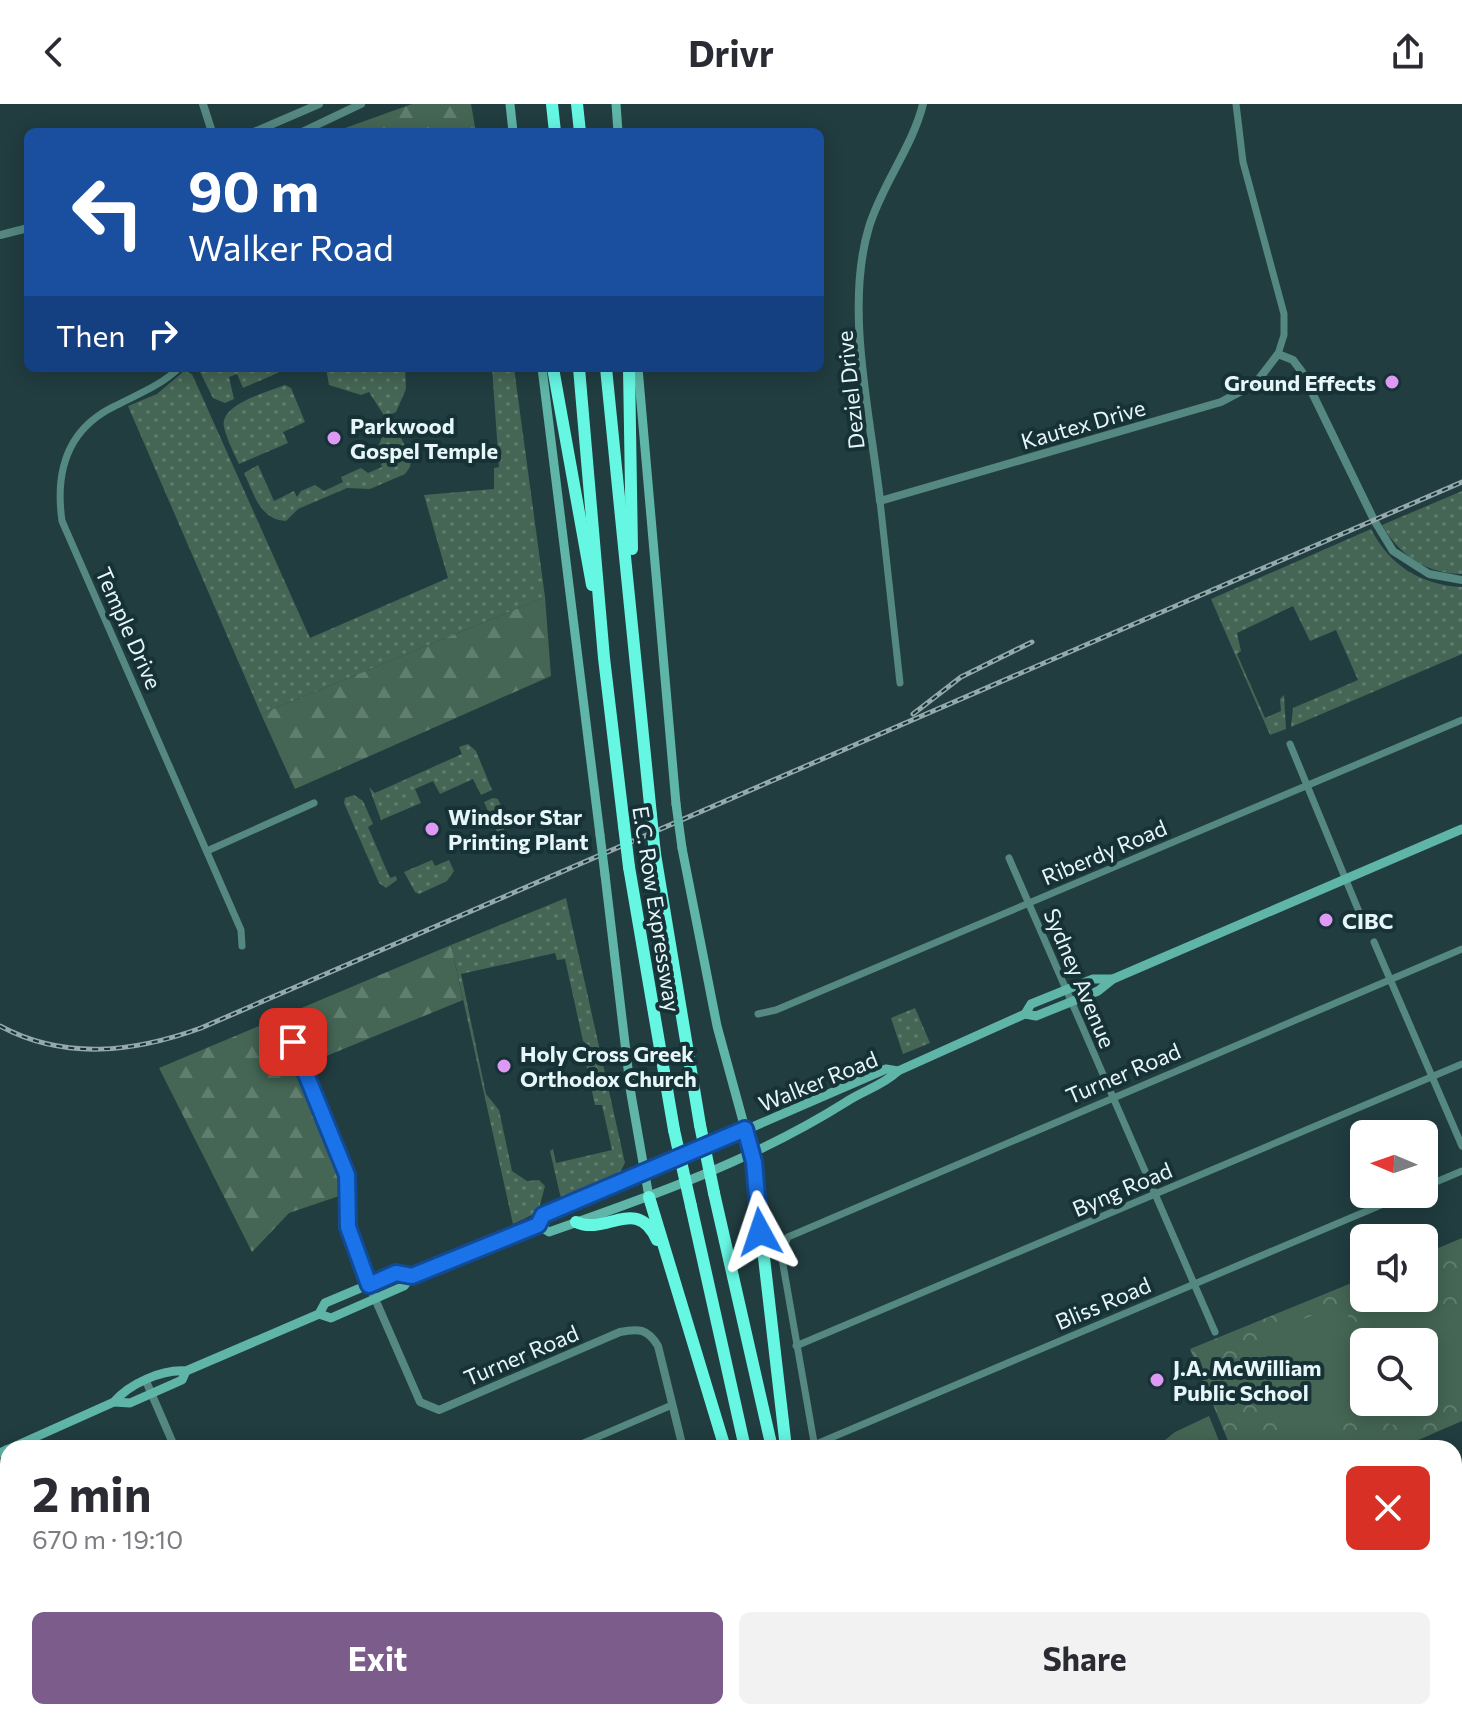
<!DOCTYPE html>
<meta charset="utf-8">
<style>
:root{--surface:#fff;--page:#f2f2f3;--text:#2b2b33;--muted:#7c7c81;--accent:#7b5c8a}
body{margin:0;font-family:Commissioner,sans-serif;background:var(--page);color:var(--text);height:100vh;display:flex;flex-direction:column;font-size:30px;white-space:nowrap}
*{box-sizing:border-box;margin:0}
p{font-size:26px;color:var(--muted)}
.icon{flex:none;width:44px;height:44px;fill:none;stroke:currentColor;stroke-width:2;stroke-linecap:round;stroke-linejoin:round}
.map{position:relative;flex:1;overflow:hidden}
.sheet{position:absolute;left:0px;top:1336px;width:1462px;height:280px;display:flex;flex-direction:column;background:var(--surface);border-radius:24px 24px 0 0;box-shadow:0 4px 20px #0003}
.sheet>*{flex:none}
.guide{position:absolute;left:24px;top:24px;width:800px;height:244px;border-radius:12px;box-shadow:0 4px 20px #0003;background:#1a4fa0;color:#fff;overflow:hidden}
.needle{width:52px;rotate:272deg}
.fabs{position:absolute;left:1350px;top:1016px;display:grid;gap:16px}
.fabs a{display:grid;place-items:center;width:88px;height:88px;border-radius:12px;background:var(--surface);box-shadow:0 4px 20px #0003;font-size:40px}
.pin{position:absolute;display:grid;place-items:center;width:68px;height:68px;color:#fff;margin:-34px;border-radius:16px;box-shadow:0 4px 12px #0006}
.me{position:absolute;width:88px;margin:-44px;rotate:355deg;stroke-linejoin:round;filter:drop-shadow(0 0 6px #0008)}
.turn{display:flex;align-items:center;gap:28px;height:168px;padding:0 32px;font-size:36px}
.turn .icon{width:104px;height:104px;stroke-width:2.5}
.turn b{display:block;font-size:56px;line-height:68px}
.then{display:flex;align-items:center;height:76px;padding:0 32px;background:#0003;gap:16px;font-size:30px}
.round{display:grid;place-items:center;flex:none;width:84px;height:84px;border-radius:12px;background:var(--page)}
.headline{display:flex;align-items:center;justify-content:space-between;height:136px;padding:0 32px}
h1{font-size:48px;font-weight:700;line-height:60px}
.cta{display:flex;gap:16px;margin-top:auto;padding:16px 32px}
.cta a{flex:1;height:92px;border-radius:12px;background:var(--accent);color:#fff;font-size:32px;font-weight:700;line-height:92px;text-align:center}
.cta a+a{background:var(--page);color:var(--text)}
header{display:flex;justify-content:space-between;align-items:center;height:104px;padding:0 32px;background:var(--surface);font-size:36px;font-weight:700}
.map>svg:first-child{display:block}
.grass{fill:url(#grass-dots)}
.forest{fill:url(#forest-firs)}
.park{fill:url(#park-crowns);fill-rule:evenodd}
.pitch{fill:#456655}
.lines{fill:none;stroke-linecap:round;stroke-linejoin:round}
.stream{stroke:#02223f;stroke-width:2}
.minor{stroke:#548880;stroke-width:7}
.tertiary{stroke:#548880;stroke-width:8}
.secondary{stroke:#5eb5a8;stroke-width:9}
.motorway{stroke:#66f7e3;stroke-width:12}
.rail-casing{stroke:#94a9ac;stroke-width:5}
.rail{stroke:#173236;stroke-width:2;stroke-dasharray:6;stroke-linecap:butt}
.secondary-bridge{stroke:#5eb5a8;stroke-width:9}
.motorway-bridge{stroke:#66f7e3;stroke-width:12}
.route-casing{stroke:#114b97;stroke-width:20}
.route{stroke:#1a73e8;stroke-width:14}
.poi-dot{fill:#dd99f4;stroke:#173236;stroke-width:3}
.labels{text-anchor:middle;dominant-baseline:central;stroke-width:8;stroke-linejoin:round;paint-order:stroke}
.poi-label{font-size:22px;font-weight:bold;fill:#e7f7f9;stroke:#173236;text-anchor:start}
.street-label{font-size:22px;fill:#e7f7f9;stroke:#173236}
</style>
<header><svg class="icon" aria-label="back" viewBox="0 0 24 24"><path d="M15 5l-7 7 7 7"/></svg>Drivr<svg class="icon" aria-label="share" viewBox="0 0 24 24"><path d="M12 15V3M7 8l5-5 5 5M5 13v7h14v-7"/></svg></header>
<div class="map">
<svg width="1462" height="1616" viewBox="0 0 1462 1616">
<defs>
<pattern id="grass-dots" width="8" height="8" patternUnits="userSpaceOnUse" patternTransform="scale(2)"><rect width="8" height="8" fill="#456655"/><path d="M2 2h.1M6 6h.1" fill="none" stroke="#607d6e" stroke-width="1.8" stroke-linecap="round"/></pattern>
<pattern id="forest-firs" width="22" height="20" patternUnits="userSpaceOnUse" patternTransform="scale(2)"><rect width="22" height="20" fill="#456655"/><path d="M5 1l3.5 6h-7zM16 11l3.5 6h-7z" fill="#607d6e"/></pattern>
<pattern id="park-crowns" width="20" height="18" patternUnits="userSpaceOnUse" patternTransform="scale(2)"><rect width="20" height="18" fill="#456655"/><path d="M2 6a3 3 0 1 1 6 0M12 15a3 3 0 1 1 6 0" fill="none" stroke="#607d6e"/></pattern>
</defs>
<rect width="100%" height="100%" fill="#213d40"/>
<!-- grass -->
<g class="grass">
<path d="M198 264H289L243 284 237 270 229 273 234 295 225 299 213 294Z"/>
<path d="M326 264H405L406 285 396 308 385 313 369 288 361 291 329 281Z"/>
<path d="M492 264H514L545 493 261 610 128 302 157 290 184 267 192 270 310 534 448 474 424 391 494 385V364L499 363Z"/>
<path d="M285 281 291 284 305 318 283 328 288 339 239 360C234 349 227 336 224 323 219 300 268 288 285 281Z"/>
<path d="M385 325 398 328 411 354 410 363 405 370 370 385 347 384 298 405 286 417C260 416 254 390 244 369L258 361 274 397 294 387 297 393 301 387 315 381 324 387 343 378 341 373 361 364 368 369 382 363 381 360 385 358 377 346Z"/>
<path d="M1462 387V470C1427 470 1399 451 1382 421Z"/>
<path d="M1371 425C1390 462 1421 481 1462 483V550L1291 623 1293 604 1358 576 1336 526 1310 537 1293 502 1237 529 1241 547 1237 550 1265 614 1281 607 1280 595 1284 591 1286 625 1270 631 1211 495Z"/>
<path d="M468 640 476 647 492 686 481 691 473 675 440 690 433 677 415 685 421 699 381 716 369 683 375 689 462 650 459 643Z"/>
<path d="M354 691 363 697 373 720 368 723 390 774 396 772 397 776 386 784 379 779 344 699 345 694Z"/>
<path d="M493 694 498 695C513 728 504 728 479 750L474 738 497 728 484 698Z"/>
<path d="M432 756 435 762 449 756 454 767 447 777 419 790 415 788 404 768Z"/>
<path d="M566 794 625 1059 618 1072 561 1095 550 1047 553 1045 556 1059 612 1046 602 1001H595L584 951 589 942 583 937 565 855 557 856 555 849 461 870 486 990 499 1006 512 1067 527 1077 539 1076 545 1082 538 1108 513 1120 451 841Z"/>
<path d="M915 904 930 939 903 950 891 914Z"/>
<path d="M0 1524 8 1536V1608H32L16 1616H0Z"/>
<path d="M258 1608H405L385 1616H261Z"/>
<path d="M710 1608H743L745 1616H717Z"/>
</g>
<!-- forest -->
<g class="forest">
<path d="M412 0H471L476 28H334Z"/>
<path d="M545 493 551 572 295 685 261 610Z"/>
<path d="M451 841 463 896 297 964 339 1069V1092L289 1109 252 1148 159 964Z"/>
<path d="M583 1608H710L717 1616H579Z"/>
</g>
<!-- park -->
<g class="park">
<path d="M1462 1134V1317L1400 1344H1231L1190 1245 1364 1174V1194H1424V1150ZM1364 1238H1424V1298H1364Z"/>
<path d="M32 1608H69L75 1616 94 1608H258L261 1616H16Z"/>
</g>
<!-- pitch -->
<g class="pitch">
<path d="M1343 1199C1364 1245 1364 1296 1324 1331 1315 1339 1310 1344 1298 1344L1239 1251 1289 1221Z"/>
<path d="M1388 1205C1415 1205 1441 1208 1462 1227V1290L1390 1322 1380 1298H1424V1238H1364V1244L1358 1213Z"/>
<path d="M1209 1312 1222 1344H1155L1175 1328Z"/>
</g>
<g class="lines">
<!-- stream -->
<g class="stream">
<path d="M0 1568 8 1579"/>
<path d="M29 1608 39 1616"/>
</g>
<!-- minor -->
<g class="minor">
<path d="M1236 0 1243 58 1284 210V231L1278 250"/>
<path d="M179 264C160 282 138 290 115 302 67 325 55 368 62 417L241 826 242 842"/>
<path d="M880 397 900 579"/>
<path d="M1290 640 1362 815"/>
<path d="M207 747 314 699"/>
<path d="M1009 754 1215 1228"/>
<path d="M1374 838 1462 1042"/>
<path d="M758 910 776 906 1462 616"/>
<path d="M283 913 347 1071 348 1123 369 1181"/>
<path d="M1424 1083 1462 1067"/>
<path d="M796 1242 1462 960"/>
<path d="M814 1341 1407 1090"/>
<path d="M572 1344 672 1301"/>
<path d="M815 1344 781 1149 788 1133 1462 845"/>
<path d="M1454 1371 1462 1367"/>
<path d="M1454 1556 1462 1559"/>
<path d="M871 1608 873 1616"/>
<path d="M945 1608 946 1616"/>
<path d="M1045 1608 1048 1616"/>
<path d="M1073 1616 1087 1611 1122 1616"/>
<path d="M1210 1616 1213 1608"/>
<path d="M1331 1616 1338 1610 1362 1616"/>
</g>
<!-- tertiary -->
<g class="tertiary">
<path d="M203 0 212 28"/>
<path d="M923 0C912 44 882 80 869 123 844 205 871 314 880 397L1221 298 1255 280 1278 250 1293 256 1302 268 1374 416 1393 447 1429 470 1462 476"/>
<path d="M254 28 319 0"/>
<path d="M302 28 361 0"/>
<path d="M0 131 28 124"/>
<path d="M369 1181 420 1298 439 1306 620 1228C639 1224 648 1225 658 1242L683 1344"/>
<path d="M146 1277 175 1344"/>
<path d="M0 1495 8 1491"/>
<path d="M749 1608 751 1616"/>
</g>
<!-- secondary -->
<g class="secondary">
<path d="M510 0 513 28"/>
<path d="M616 0 618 28"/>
<path d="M542 264 600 731"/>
<path d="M638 264 676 700"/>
<path d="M682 744 717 922 752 1050"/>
<path d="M605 771 631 990 649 1093"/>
<path d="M1025 910 1036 912 1098 887 1113 875 1462 725"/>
<path d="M538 1121 549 1128C652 1092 754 1056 846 998 864 986 882 982 898 967L1025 910 1031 900 1093 875H1113"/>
<path d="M319 1210 331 1214 404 1182 412 1172 538 1121 543 1111 630 1073 642 1071 886 965 898 967"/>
<path d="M114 1298 130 1299 182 1276 186 1267"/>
<path d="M11 1344 114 1298C129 1280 162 1265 186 1267L319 1210 325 1199 396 1169 412 1172"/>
<path d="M0 1349 8 1345"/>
</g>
<!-- motorway -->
<g class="motorway">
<path d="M552 0 555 28"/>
<path d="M577 0 580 28"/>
<path d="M553 264 592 481"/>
<path d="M579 264 604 554 624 722"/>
<path d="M606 264 651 711"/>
<path d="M629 264 632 445"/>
<path d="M655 750 700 1021"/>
<path d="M629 763 674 1026"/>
<path d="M752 1050 786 1344"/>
<path d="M714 1089 772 1344"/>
<path d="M649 1093 725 1344"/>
<path d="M691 1102 745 1344"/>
<path d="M576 1118C606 1132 637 1091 657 1136"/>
<path d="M800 1608 802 1616"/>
<path d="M831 1608 833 1616"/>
</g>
<defs>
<g id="rail">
<path d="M913 610 961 573 1032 538"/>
<path d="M0 922C65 957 135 948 201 924L1462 378"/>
</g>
</defs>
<!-- rail casing -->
<use href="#rail" class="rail-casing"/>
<!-- rail -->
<use href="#rail" class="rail"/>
<!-- secondary-bridge -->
<g class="secondary-bridge">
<path d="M676 700 682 744"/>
<path d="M600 731 605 771"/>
</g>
<!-- motorway-bridge -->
<g class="motorway-bridge">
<path d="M651 711 655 750"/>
<path d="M624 722 629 763"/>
<path d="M700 1021 714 1089"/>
<path d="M674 1026 691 1102"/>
</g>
</g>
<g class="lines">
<defs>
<path id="route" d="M293 938 347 1071 348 1123 369 1181 396 1169 412 1172 538 1121 543 1111 745 1025 754 1058 760 1128"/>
</defs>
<!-- route casing -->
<use href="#route" class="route-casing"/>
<!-- route -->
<use href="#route" class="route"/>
</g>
<!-- markers -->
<g class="poi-dot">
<circle cx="1392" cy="278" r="8"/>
<circle cx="334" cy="334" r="8"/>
<circle cx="432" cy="725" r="8"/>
<circle cx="1326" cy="816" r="8"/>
<circle cx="504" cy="962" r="8"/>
<circle cx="1157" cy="1276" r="8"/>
</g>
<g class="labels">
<!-- poi labels -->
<g class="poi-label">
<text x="1376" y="278" text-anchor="end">Ground Effects</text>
<text x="350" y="321">Parkwood<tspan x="350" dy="25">Gospel Temple</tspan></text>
<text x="448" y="712">Windsor Star<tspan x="448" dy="25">Printing Plant</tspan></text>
<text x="1342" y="816">CIBC</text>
<text x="520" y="949">Holy Cross Greek<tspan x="520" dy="25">Orthodox Church</tspan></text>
<text x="1173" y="1263">J.A. McWilliam<tspan x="1173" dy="25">Public School</tspan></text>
</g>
<!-- street labels -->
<g class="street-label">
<text transform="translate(850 286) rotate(-96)">Deziel Drive</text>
<text transform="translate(1083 320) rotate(-16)">Kautex Drive</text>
<text transform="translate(129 524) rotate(66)">Temple Drive</text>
<text transform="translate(1104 748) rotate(-23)">Riberdy Road</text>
<text transform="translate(657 805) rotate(81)">E.C. Row Expressway</text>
<text transform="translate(1080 874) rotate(67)">Sydney Avenue</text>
<text transform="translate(1123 969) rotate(-23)">Turner Road</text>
<text transform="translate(818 977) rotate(-22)">Walker Road</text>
<text transform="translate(1122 1085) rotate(-23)">Byng Road</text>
<text transform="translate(1103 1199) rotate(-23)">Bliss Road</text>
<text transform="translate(521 1251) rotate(-23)">Turner Road</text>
</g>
</g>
</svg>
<div class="fabs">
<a><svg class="needle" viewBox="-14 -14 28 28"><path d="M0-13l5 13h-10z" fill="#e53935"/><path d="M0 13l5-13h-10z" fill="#7c7c81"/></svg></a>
<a><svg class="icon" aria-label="sound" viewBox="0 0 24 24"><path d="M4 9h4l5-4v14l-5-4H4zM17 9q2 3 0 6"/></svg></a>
<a><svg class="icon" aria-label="search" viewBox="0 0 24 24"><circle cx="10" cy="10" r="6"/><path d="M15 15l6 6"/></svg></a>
</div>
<div class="pin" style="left:293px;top:938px;background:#d93025"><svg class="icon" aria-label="arrive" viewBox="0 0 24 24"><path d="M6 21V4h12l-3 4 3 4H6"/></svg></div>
<svg class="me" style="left:760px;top:1128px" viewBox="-20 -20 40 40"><path d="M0-17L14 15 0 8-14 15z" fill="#1a73e8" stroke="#fff" stroke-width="4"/></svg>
<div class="guide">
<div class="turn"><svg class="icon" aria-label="left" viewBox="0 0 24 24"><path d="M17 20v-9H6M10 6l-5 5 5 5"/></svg><div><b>90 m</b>Walker Road</div></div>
<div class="then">Then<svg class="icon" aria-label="right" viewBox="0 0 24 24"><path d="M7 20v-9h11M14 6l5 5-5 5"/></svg></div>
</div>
<section class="sheet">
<div class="headline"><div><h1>2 min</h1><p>670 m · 19:10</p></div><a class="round" style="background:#d93025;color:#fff"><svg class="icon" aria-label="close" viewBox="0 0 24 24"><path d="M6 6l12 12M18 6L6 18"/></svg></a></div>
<div class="cta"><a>Exit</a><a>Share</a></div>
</section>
</div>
